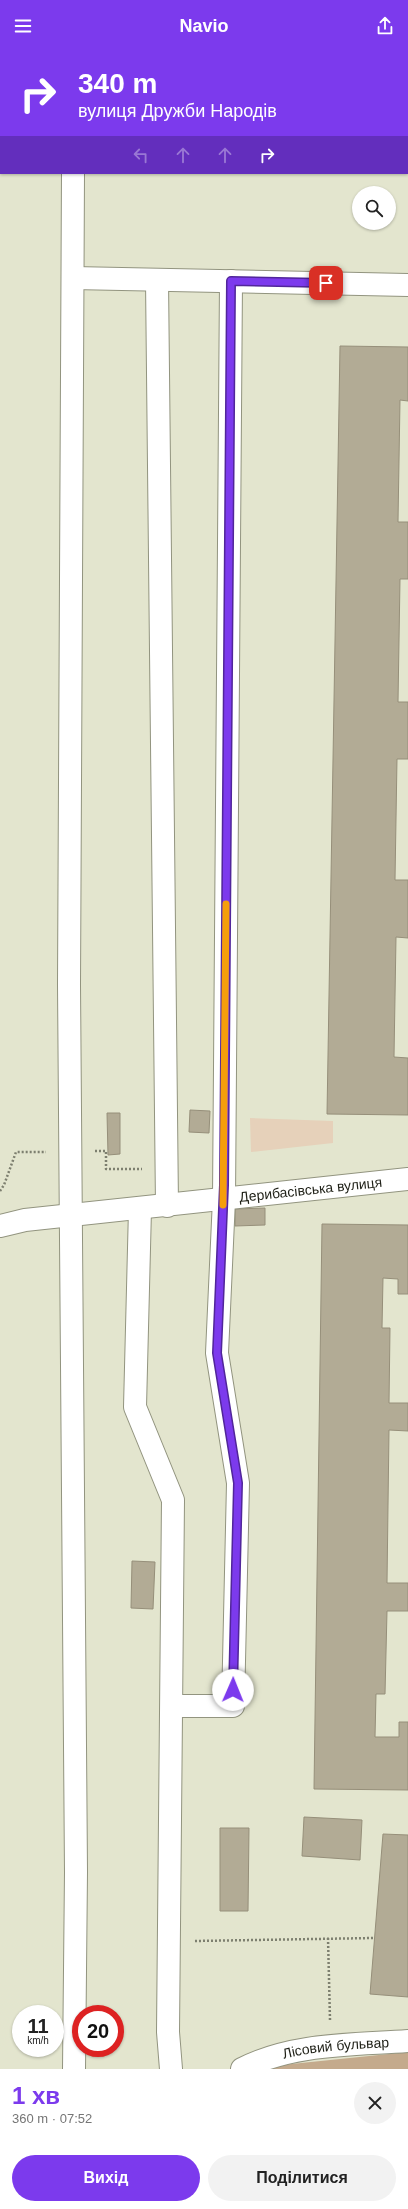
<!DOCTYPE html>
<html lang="uk">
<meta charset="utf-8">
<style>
:root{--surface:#fff;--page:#f2f2f2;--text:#222;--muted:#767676;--accent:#7c3aed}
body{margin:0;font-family:Helvetica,sans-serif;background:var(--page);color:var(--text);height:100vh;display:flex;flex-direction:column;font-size:15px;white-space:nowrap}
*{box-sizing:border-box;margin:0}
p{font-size:13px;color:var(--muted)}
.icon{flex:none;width:22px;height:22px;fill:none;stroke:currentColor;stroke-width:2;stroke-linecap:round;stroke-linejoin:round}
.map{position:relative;height:2017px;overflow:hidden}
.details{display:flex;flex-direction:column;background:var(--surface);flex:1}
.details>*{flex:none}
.banner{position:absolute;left:0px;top:0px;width:408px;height:122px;box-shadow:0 1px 3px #0004;background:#7c3aed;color:#fff;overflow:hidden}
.tools{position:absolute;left:352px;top:134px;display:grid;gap:8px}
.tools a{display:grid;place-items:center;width:44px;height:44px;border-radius:50%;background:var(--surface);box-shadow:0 1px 3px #0004;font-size:20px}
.speed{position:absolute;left:12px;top:1953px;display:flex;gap:8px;font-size:20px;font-weight:700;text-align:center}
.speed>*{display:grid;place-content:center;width:52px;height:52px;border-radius:50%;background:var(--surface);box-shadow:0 1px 3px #0004;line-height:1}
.speed small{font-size:10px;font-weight:400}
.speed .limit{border:6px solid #d22;background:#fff;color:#111}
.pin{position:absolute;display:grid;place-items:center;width:34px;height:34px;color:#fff;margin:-17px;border-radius:8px;box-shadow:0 2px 6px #0006}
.me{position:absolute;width:44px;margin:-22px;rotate:1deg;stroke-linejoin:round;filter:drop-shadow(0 0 3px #0008)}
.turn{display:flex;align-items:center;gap:14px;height:84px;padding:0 12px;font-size:18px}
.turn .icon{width:52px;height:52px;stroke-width:2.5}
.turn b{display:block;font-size:28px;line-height:34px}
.lanes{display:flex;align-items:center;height:38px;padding:0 12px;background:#0003;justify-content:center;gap:20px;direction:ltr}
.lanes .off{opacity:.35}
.round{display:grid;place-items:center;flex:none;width:42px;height:42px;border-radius:21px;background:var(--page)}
.headline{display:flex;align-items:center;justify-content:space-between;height:68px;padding:0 12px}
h1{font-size:24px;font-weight:700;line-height:30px;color:var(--accent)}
.action{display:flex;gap:8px;margin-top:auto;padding:8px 12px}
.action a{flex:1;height:46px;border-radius:24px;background:var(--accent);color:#fff;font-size:16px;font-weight:700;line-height:46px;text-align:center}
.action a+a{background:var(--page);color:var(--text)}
header{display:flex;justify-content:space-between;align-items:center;height:52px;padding:0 12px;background:var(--accent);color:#fff;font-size:18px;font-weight:700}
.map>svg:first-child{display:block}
.green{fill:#e6d1ba}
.forest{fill:#c4aa8c}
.building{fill:#b2ab95;stroke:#968f7a}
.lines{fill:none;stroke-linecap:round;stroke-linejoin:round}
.minor-casing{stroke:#92947f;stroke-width:24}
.highway-casing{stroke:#92947f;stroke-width:24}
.path{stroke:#7d7f6f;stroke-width:2.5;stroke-dasharray:2 2;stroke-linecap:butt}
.minor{stroke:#fff;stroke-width:22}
.highway{stroke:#fff;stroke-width:22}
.route-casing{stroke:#51269a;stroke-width:10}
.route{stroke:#7c3aed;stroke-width:7}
.slow{stroke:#f59e0b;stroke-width:7}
.labels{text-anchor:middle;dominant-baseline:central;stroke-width:3.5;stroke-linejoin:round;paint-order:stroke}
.street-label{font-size:14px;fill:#1f2017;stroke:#f0f3db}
</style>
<header><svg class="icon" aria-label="menu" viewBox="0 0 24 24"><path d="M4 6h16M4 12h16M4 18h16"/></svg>Navio<svg class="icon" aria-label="share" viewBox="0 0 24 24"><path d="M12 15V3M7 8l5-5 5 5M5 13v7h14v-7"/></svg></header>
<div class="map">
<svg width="408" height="2017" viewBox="0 0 408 2017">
<rect width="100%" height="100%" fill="#e3e5ce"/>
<!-- green -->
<path class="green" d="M250 1066 333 1069V1091L251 1100Z"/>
<!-- forest -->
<path class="forest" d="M408 2000V2017H272V2014Z"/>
<!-- building -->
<g class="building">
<path d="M340 0H380L382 1H339Z"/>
<path d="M407 17 408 18V98L407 97Z"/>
<path d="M340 294 408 295V349L400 348 398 470H408V527H400L398 650H408V707H397L395 828H408V886L396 885 394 1005 408 1006V1063L327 1062Z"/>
<path d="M190 1058 210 1059 209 1081 189 1080Z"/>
<path d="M107 1061H120V1102L108 1103Z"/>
<path d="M265 1156V1173L235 1174V1157Z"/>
<path d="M322 1172 408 1173V1242H398V1227L383 1226 382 1276H390L389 1351H408V1379L389 1378 387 1531H408V1559H387L385 1642H376L375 1685H399V1670H408V1738L314 1737Z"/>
<path d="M132 1509 155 1510 153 1557 131 1556Z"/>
<path d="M304 1765 362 1768 360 1808 302 1804Z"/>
<path d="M220 1776H249L248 1859H220Z"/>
<path d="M383 1782 408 1783V1945L370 1942Z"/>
</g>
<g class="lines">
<defs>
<g id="minor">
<path d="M73 226 408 233"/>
<path d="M157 228 167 1154"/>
<path d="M140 1157 135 1355 173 1448 168 1980 171 2017"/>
<path id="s1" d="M0 1174 25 1168 408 1127"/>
<path d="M172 1654H233L238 1431 217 1301 224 1147 231 229"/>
<path id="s2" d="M242 2017C292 1991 353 1993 408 1989"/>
</g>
<g id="highway">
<path d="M73 1V0"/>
<path d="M73 121 69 933 76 1820 74 2017"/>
</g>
</defs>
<!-- minor casing -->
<use href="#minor" class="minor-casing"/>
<!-- highway casing -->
<use href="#highway" class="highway-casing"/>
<!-- path -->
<g class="path">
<path d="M95 1099H106V1117H142"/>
<path d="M0 1139 4 1133 16 1100H46"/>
<path d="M328 1886 330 1968"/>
<path d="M195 1889 374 1886"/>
</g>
<!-- minor -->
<use href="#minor" class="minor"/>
<!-- highway -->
<use href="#highway" class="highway"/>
</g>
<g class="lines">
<defs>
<path id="route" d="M233 1638 238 1431 217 1301 224 1133 231 229 326 231"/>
</defs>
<!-- route casing -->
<use href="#route" class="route-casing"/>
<!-- route -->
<use href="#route" class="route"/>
<!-- slow -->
<path class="slow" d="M223 1153 226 852"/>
</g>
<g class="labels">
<!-- street labels -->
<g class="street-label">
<text stroke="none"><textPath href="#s1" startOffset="313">Дерибасівська вулиця</textPath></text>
<text stroke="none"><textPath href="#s2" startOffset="97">Лісовий бульвар</textPath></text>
</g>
</g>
</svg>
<div class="tools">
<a><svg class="icon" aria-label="search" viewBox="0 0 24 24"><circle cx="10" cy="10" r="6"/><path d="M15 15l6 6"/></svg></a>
</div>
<div class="speed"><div>11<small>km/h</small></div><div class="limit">20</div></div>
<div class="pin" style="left:326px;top:231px;background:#d93025"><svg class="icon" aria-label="arrive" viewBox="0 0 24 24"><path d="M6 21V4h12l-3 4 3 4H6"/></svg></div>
<svg class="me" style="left:233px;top:1638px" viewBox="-20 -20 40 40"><circle r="19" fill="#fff"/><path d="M0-13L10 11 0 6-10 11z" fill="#7c3aed"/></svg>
<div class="banner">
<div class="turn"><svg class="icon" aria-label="right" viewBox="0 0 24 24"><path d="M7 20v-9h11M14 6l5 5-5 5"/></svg><div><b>340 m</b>вулиця Дружби Народів</div></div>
<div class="lanes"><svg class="icon off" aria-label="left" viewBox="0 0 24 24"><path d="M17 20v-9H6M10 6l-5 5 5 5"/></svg><svg class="icon off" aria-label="ahead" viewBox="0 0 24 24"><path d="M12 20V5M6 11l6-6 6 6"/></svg><svg class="icon off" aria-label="ahead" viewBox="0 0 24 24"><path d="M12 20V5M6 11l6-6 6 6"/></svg><svg class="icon" aria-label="right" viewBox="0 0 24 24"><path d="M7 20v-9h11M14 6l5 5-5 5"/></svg></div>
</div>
</div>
<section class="details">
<div class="headline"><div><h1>1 хв</h1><p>360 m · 07:52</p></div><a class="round"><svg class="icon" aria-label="close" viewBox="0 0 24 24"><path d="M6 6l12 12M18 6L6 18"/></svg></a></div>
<div class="action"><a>Вихід</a><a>Поділитися</a></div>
</section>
